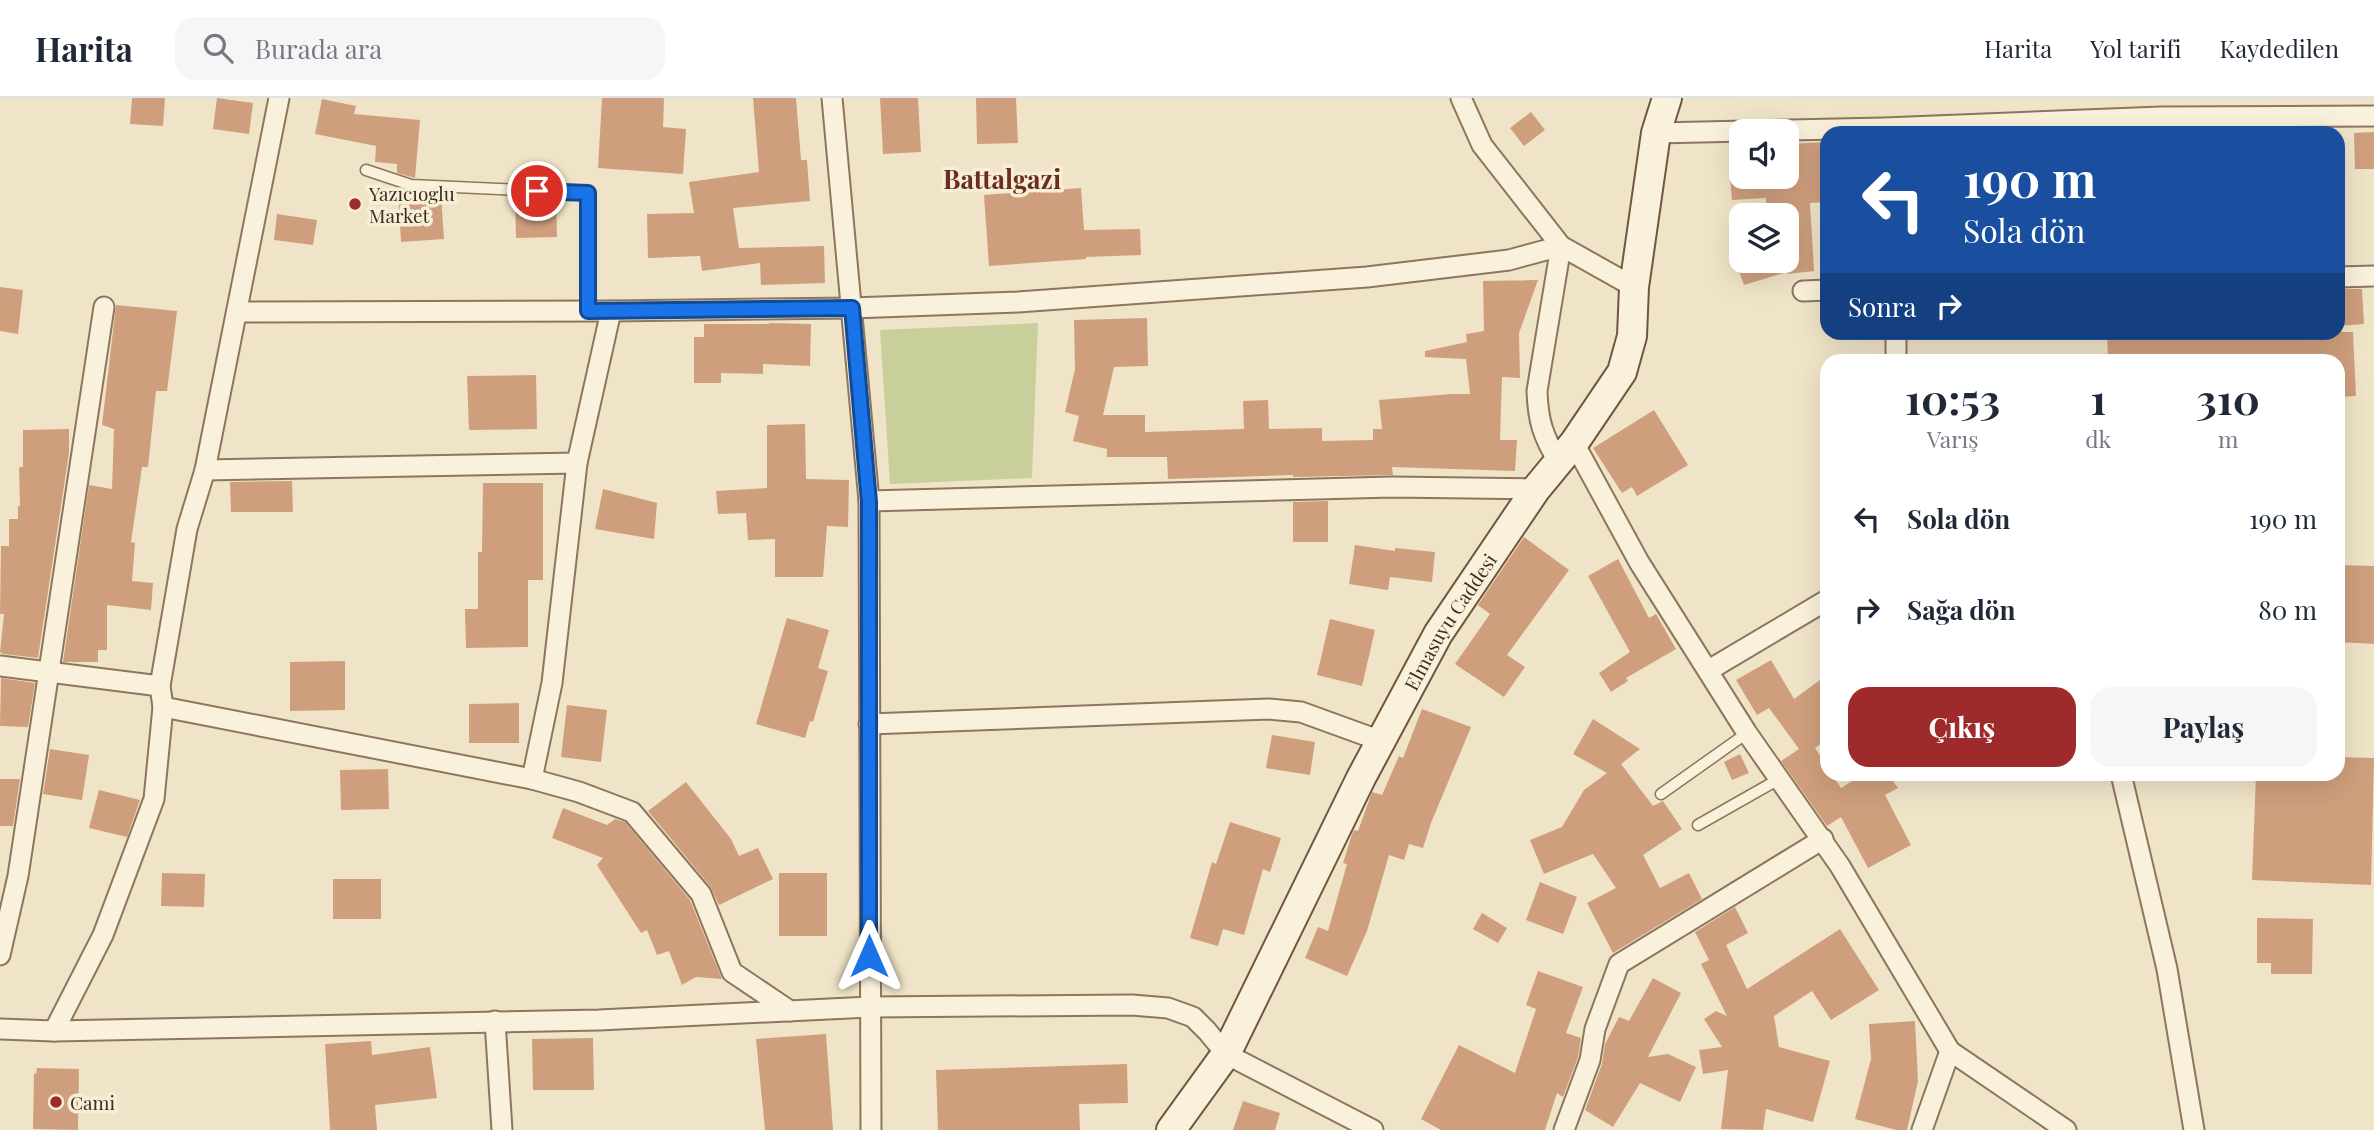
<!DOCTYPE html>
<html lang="tr">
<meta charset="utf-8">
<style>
:root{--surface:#fff;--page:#f6f6f7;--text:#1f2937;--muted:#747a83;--line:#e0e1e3;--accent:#9e2a2b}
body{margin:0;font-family:"Playfair Display",serif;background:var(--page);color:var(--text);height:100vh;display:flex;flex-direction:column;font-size:26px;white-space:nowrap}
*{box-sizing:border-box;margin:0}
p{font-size:23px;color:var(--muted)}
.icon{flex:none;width:38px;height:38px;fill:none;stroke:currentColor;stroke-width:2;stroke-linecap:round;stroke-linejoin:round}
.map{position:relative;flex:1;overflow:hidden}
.side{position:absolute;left:1820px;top:256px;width:525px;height:427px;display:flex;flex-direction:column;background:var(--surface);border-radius:21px;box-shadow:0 7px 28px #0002}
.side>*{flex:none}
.top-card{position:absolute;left:1820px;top:28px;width:525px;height:214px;border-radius:21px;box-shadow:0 7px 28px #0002;background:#1a4fa0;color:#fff;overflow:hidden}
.controls{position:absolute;left:1729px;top:21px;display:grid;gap:14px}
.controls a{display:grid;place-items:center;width:70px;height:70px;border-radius:14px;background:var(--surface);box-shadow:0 7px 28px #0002;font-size:35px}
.pin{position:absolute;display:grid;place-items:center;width:60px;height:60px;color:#fff;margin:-30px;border:4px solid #fff;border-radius:50%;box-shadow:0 2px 7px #0007}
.me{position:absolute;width:77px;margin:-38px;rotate:0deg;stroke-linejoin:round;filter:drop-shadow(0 0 5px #0008)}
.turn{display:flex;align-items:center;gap:24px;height:147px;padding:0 28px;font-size:32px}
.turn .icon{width:91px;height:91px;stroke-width:2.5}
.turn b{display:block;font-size:49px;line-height:60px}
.then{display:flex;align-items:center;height:66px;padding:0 28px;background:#0003;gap:14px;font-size:26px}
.eta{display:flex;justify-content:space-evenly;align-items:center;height:119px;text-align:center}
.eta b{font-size:42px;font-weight:700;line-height:49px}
.cta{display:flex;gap:14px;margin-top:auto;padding:14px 28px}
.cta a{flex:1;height:80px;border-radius:21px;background:var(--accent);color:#fff;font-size:28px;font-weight:700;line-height:80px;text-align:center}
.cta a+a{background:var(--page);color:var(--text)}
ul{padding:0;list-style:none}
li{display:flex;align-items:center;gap:21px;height:91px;padding:0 28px}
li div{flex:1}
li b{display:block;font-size:26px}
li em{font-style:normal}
header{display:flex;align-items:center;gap:42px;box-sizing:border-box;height:98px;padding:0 35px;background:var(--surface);border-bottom:2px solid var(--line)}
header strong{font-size:33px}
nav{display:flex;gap:38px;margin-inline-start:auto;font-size:24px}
.search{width:490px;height:63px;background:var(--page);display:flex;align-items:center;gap:18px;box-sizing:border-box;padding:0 24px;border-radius:21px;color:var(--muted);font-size:26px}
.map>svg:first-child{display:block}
.green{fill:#c9cf9b}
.building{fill:#cf9f7d}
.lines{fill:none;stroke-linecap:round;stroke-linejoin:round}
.lane-casing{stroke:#8d765c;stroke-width:13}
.street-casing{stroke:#8d765c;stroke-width:23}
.secondary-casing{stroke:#6f573f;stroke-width:32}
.lane{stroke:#faf1dc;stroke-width:10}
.street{stroke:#faf1dc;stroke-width:19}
.secondary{stroke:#faf1dc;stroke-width:28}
.route-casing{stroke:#114b97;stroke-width:18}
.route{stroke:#1a73e8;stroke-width:12}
.poi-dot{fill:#9e2a2b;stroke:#f7eed8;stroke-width:2.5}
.labels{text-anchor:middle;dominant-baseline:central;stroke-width:7;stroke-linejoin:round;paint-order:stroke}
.poi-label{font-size:19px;fill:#3d2e20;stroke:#f7eed8;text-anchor:start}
.street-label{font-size:19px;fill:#3d2e20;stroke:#f7eed8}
.district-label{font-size:26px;font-weight:bold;fill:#6b2e1e;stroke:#f7eed8}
</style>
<header>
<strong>Harita</strong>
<div class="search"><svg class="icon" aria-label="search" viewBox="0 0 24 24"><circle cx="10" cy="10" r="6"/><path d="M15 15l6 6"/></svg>Burada ara</div>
<nav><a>Harita</a><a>Yol tarifi</a><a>Kaydedilen</a></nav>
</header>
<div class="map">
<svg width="2374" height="1032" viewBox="0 0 2374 1032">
<rect width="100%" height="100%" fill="#f0e4c8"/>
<!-- green -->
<path class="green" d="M1038 225 1032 380 890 386 880 232Z"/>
<!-- building -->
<g class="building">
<path d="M132 0H165L163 28 130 26Z"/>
<path d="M217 0 253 5 249 36 213 31Z"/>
<path d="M602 0H664L663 29 686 31 683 76 598 70Z"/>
<path d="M753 0H796L801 62H807L810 103 733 110 739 150 824 148 825 185 761 187 760 165 702 173 700 158 648 160 647 116 694 115 689 84 759 74Z"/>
<path d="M880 0H918L921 54 883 56Z"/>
<path d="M976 0H1016L1018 45 977 46Z"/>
<path d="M322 1 356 8 354 16 420 22 415 80 397 75V66L375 64 376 48 315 36Z"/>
<path d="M1531 14 1545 32 1524 48 1510 30Z"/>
<path d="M2374 34V71H2355L2354 35Z"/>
<path d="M1827 44V104L1810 105 1814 173 1787 176V174L1744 187 1735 163H1787V107L1766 108V100L1732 102 1730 79H1787V46Z"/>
<path d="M1081 90 1084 132 1140 131 1141 157 1086 159V161L989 168 984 97Z"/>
<path d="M398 91 414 95V97L441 96 444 141 401 144Z"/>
<path d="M515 99 556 101 557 139 516 140Z"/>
<path d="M277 116 317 122 313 147 274 142Z"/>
<path d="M1538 182 1519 235 1520 280 1502 279 1500 342H1517L1515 373 1392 369 1393 377 1293 379V377L1168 381 1167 359H1107V351L1073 343 1079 318 1065 314 1075 271 1074 222 1147 220 1148 268 1114 269 1103 317H1145V334L1244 331 1243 303 1268 302 1269 331 1322 330V343L1373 342V331H1382L1379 302 1451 296H1470L1466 261 1425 259V253L1467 244 1466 236 1484 233 1483 183Z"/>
<path d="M0 189 23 192 18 236 0 233Z"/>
<path d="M2338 191H2362L2364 226 2338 228Z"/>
<path d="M116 207 177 213 167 293H156L148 369H142L131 444 135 445 132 483 153 485 151 512 107 507V552H98V564H63L89 387 112 391 114 331 102 327Z"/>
<path d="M769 225 811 226 810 268 763 266V276L721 275V285H694V239H704V226H769Z"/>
<path d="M2107 234H2353L2356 298 2338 299V262H2108Z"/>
<path d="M536 277 537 331 469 332 467 278Z"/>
<path d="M1654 312 1688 367 1637 398 1632 389 1622 395 1593 350Z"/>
<path d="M805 326 806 381 849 382 848 429 827 428 823 479H775V441L748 442 746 415 718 416 716 393 767 390V327Z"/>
<path d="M69 331V355L38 560 3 556 0 554 4 516H0L1 448H9V421H18V408H20L19 369H23V332Z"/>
<path d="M292 383 293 414H231L230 384Z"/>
<path d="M483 385H543V482H528V549L466 550 465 511H478V454H482Z"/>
<path d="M603 391 657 405 654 441 595 431Z"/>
<path d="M1328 403V444H1293V404Z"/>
<path d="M1524 439 1569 472 1507 557 1525 569 1504 599 1455 566 1490 516 1478 507Z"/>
<path d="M1355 447 1395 453V450L1435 454 1432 484 1390 479 1388 492 1349 486Z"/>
<path d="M1618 461 1649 520 1656 516 1676 551 1626 580 1628 583 1611 594 1599 575 1630 554 1588 478Z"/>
<path d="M2340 467 2374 468V546L2338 544Z"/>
<path d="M787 520 829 532 818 570 828 573 813 624 810 623 805 640 756 626Z"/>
<path d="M1330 521 1375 532 1362 588 1317 577Z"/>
<path d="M1771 562 1794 601 1827 577V642L1815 650 1827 668V676H1832L1841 690 1863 676H1888L1898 690 1885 697 1911 747 1868 770 1841 719 1827 728 1781 663 1799 651 1769 610 1757 617 1736 582Z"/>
<path d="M345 563V612L290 613V564Z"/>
<path d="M1 580 35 585 28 629 0 628Z"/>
<path d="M519 605V645H469V606Z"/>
<path d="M567 607 607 612 601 664 561 659Z"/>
<path d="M1422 611 1471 629 1431 725 1423 750 1409 746 1404 762 1389 757 1367 833 1347 878 1305 860 1318 829 1328 833 1347 766 1343 765 1352 736 1354 732 1358 733 1372 694 1382 697 1399 658 1403 660Z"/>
<path d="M1593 621 1640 651 1621 666 1653 708 1663 703 1682 731 1643 757 1660 790 1689 775 1702 801 1613 855 1587 805 1616 790 1593 756 1544 776 1530 742 1562 729 1584 692 1607 675 1573 656Z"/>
<path d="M1272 637 1315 644 1310 677 1266 670Z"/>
<path d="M50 651 89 657 82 702 43 696Z"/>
<path d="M1740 656 1749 675 1732 682 1724 664Z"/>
<path d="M2338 659 2374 660 2371 787 2252 782 2256 676H2338Z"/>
<path d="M388 671 389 711 341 712 340 672Z"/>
<path d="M0 681H20L13 728H0Z"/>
<path d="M686 684 731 741 739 758 758 750 773 781 719 807 710 788 648 713Z"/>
<path d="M99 692 140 702 127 739 89 730Z"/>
<path d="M563 710 607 727 615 721 625 724 690 802 722 881 696 879 682 887 669 853 657 857 647 832 641 835 597 767 603 760 552 740Z"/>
<path d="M1230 724 1281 740 1270 774 1263 771 1244 837 1223 831 1218 848 1190 840 1212 764 1216 766Z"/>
<path d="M162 775 205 776 204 809 161 808Z"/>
<rect x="779" y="775" width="48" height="63"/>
<rect x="333" y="781" width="48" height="40"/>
<path d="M1540 784 1577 799 1563 836 1526 822Z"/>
<path d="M1735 809 1748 835 1726 847 1747 891 1840 831 1879 892 1831 922 1812 893 1774 918 1779 949 1830 963 1813 1024 1766 1011 1763 1032 1721 1031 1728 972 1703 976 1699 952 1722 949 1704 921 1716 913 1727 918 1701 866 1709 862 1695 834Z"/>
<path d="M1482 815 1507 830 1498 845 1473 831Z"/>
<path d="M2257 820 2313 821 2312 876H2271V865H2257Z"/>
<path d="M1538 873 1583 889 1566 935 1581 940 1578 959 1563 999 1557 995 1545 1032H1441L1421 1021 1459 947 1515 975 1536 911 1526 907Z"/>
<path d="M1653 880 1681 895 1648 959 1668 956 1696 969 1680 1004 1640 985 1613 1029 1585 1012 1602 966 1605 946 1619 919 1629 923Z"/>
<path d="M1915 923 1918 983 1907 1032H1896L1855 1021 1871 961 1869 926Z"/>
<path d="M826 936 833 1032H765L756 941Z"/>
<path d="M593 940 594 992H533L532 941Z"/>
<path d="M371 943 372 957 430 949 437 1000 375 1007 377 1032H330L325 946Z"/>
<path d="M1127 966 1128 1005 1079 1006 1080 1032H938L936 972Z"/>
<path d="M37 970 79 971 78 1032 33 1031 34 975 36 976Z"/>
<path d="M1243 1003 1280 1015 1275 1032H1233Z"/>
</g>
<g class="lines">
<defs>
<g id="lane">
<path d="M366 72 411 87 588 95V213"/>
<path d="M1661 696 1747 635"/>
<path d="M1698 727 1779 681"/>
</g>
<g id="street">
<path d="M832 0 869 403 871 1032"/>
<path d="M1461 0 1482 47 1561 148 1537 293C1538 323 1543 338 1558 363"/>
<path d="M1656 35 1884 30 2161 19 2374 18"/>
<path d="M2338 179 2374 178"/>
<path d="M1803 193 1827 192"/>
<path d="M238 214 611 213 852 210 1018 204 1367 179 1509 162 1561 148 1634 189"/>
<path d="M1896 234V262"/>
<path d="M1574 345 1639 464 1747 635 1840 768 1950 953 2066 1032"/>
<path d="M205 372 577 365"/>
<path d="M869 403 1392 389 1536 391"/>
<path d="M0 568 160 588"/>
<path d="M1709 572 1827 502"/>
<path d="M163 609 532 681 552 585 577 365 611 213"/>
<path d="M869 626 1269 611 1301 614 1381 643"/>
<path d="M2121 676 2167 871 2194 1032"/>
<path d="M532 681 579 694 632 714 701 796 732 874 790 913"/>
<path d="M0 857 18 778 104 209"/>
<path d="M495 923 502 1032"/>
<path d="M0 931 54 933 599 922 870 909 1132 907 1168 910 1193 919 1207 933 1226 956 1373 1032"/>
<path d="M54 933 103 837 154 701 163 609 160 588 187 431 205 372 279 0"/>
<path d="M1564 1032 1590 962 1595 931 1619 866 1823 741"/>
<path d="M1922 1032 1950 953"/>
</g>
<g id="secondary">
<path id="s1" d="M1171 1032 1226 956 1361 680 1438 536 1536 391 1574 345 1622 274 1632 238 1634 189 1656 35 1667 0"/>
</g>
</defs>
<!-- lane casing -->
<use href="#lane" class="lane-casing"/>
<!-- street casing -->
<use href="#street" class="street-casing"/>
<!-- secondary casing -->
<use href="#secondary" class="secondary-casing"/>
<!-- lane -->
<use href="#lane" class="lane"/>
<!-- street -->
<use href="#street" class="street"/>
<!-- secondary -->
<use href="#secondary" class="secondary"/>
</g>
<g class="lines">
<defs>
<path id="route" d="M537 93 588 95V213L852 210 869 404V858"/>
</defs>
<!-- route casing -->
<use href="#route" class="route-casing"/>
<!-- route -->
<use href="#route" class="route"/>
</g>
<!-- markers -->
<g class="poi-dot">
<circle cx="355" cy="106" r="7"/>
<circle cx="56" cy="1004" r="7"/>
</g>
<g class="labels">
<!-- poi labels -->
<g class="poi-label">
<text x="369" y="95">Yazıcıoglu<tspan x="369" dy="22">Market</tspan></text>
<text x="70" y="1004">Cami</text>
</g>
<!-- street labels -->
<g class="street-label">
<text stroke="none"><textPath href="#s1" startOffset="581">Elmasuyu Caddesi</textPath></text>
</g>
<!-- district labels -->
<g class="district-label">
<text x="1002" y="80">Battalgazi</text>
</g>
</g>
</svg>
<div class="controls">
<a><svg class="icon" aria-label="sound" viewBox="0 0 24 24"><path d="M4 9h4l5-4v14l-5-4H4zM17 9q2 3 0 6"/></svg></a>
<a><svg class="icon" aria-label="layers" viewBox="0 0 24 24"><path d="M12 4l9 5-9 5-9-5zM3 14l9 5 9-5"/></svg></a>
</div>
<div class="pin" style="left:537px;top:93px;background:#d93025"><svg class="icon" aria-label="arrive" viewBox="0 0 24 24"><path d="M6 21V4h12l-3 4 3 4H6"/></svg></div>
<svg class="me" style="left:869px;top:858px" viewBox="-20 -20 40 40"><path d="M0-17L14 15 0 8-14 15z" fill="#1a73e8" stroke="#fff" stroke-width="4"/></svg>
<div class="top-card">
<div class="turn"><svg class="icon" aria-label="left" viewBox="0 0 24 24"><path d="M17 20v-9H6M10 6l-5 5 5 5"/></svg><div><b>190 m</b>Sola dön</div></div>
<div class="then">Sonra<svg class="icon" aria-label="right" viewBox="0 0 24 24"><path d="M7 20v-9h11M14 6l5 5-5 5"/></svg></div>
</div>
<section class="side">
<div class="eta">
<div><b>10:53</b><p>Varış</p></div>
<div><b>1</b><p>dk</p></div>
<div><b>310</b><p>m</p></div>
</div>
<ul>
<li><svg class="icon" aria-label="left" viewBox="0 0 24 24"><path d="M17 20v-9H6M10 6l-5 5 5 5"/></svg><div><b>Sola dön</b></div><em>190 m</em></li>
<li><svg class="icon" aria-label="right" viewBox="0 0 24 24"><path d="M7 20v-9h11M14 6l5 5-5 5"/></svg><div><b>Sağa dön</b></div><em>80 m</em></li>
</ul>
<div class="cta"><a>Çıkış</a><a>Paylaş</a></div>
</section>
</div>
